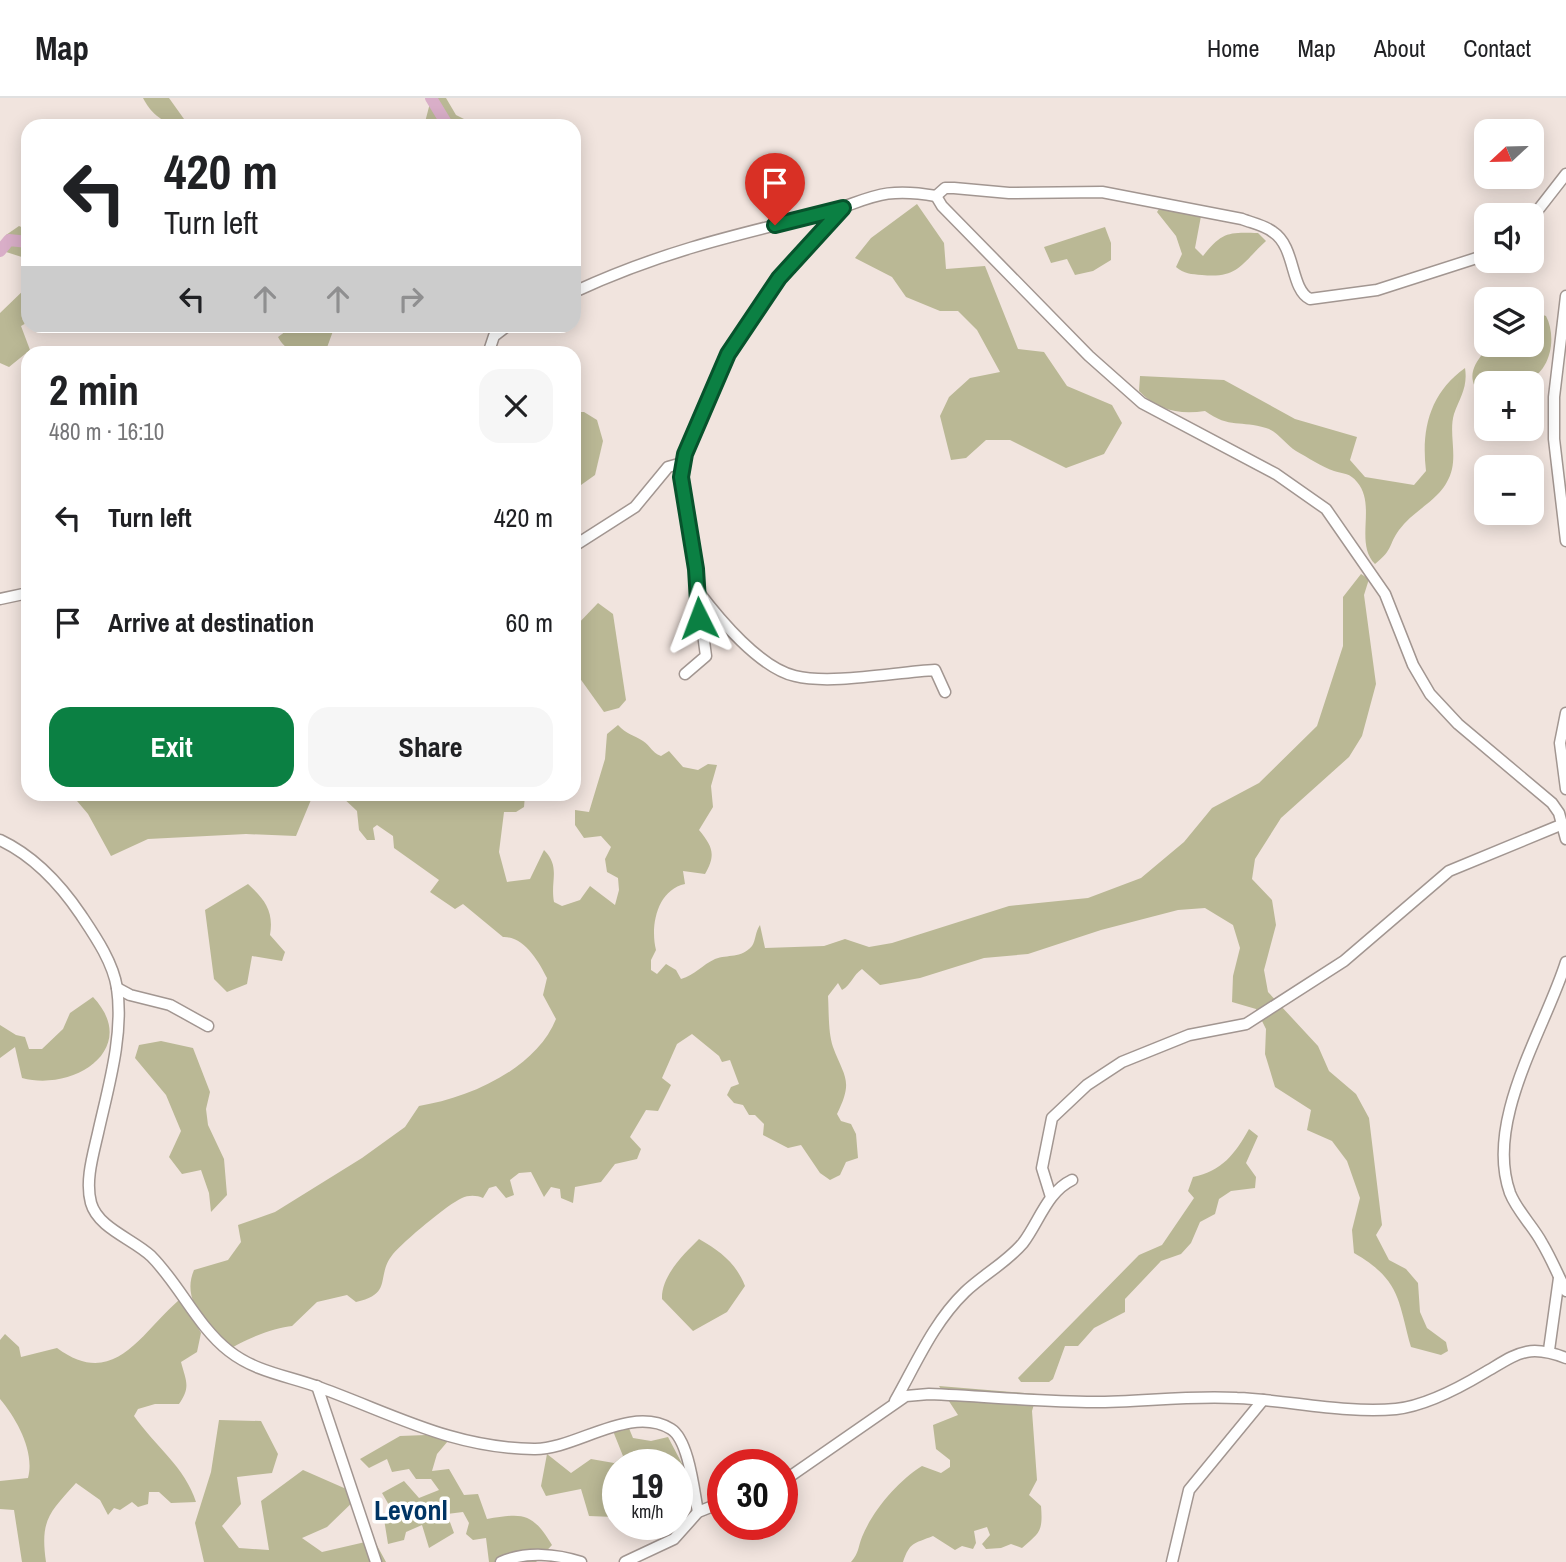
<!DOCTYPE html>
<meta charset="utf-8">
<style>
:root{--surface:#fff;--page:#f6f6f6;--text:#202124;--muted:#757577;--line:#e0e0e0;--accent:#0b8043}
body{margin:0;font-family:"Archivo Narrow",sans-serif;background:var(--page);color:var(--text);height:100vh;display:flex;flex-direction:column;font-size:26px;white-space:nowrap}
*{box-sizing:border-box;margin:0}
p{font-size:23px;color:var(--muted)}
.icon{flex:none;width:38px;height:38px;fill:none;stroke:currentColor;stroke-width:2;stroke-linecap:round;stroke-linejoin:round}
.map{position:relative;flex:1;overflow:hidden}
.panel{position:absolute;left:21px;top:248px;width:560px;height:455px;display:flex;flex-direction:column;background:var(--surface);border-radius:21px;box-shadow:0 4px 18px #0003}
.panel>*{flex:none}
.top-card{position:absolute;left:21px;top:21px;width:560px;height:214px;border-radius:21px;box-shadow:0 4px 18px #0003;background:#fff;color:var(--text);overflow:hidden}
.needle{width:46px;rotate:248deg}
.tools{position:absolute;left:1474px;top:21px;display:grid;gap:14px}
.tools a{display:grid;place-items:center;width:70px;height:70px;border-radius:14px;background:var(--surface);box-shadow:0 4px 18px #0003;font-size:35px}
.speed{position:absolute;left:602px;top:1351px;display:flex;gap:14px;font-size:35px;font-weight:700;text-align:center}
.speed>*{display:grid;place-content:center;width:91px;height:91px;border-radius:50%;background:var(--surface);box-shadow:0 4px 18px #0003;line-height:1}
.speed small{font-size:18px;font-weight:400}
.speed .limit{border:10px solid #d22;background:#fff;color:#111}
.pin{position:absolute;display:grid;place-items:center;width:60px;height:60px;color:#fff;margin:-72px -30px;border-radius:50% 50% 50% 0;rotate:-45deg;box-shadow:0 0 7px #0007}
.pin .icon{rotate:45deg}
.me{position:absolute;width:77px;margin:-38px;rotate:357deg;stroke-linejoin:round;filter:drop-shadow(0 0 5px #0008)}
.turn{display:flex;align-items:center;gap:24px;height:147px;padding:0 28px;font-size:32px}
.turn .icon{width:91px;height:91px;stroke-width:2.5}
.turn b{display:block;font-size:49px;line-height:60px}
.lanes{display:flex;align-items:center;height:66px;padding:0 28px;background:#0003;justify-content:center;gap:35px;direction:ltr}
.lanes .off{opacity:.35}
.round{display:grid;place-items:center;flex:none;width:74px;height:74px;border-radius:21px;background:var(--page)}
.summary{display:flex;align-items:center;justify-content:space-between;height:119px;padding:0 28px}
h1{font-size:42px;font-weight:700;line-height:52px}
.primary-button{display:flex;gap:14px;margin-top:auto;padding:14px 28px}
.primary-button a{flex:1;height:80px;border-radius:21px;background:var(--accent);color:#fff;font-size:28px;font-weight:700;line-height:80px;text-align:center}
.primary-button a+a{background:var(--page);color:var(--text)}
ul{padding:0;list-style:none}
li{display:flex;align-items:center;gap:21px;height:105px;padding:0 28px}
li div{flex:1}
li b{display:block;font-size:26px}
li em{font-style:normal}
header{display:flex;align-items:center;gap:42px;box-sizing:border-box;height:98px;padding:0 35px;background:var(--surface);border-bottom:2px solid var(--line)}
header strong{font-size:33px}
nav{display:flex;gap:38px;margin-inline-start:auto;font-size:24px}
.map>svg:first-child{display:block}
.green{fill:#bab895}
.lines{fill:none;stroke-linecap:round;stroke-linejoin:round}
.river{stroke:#d9aec8;stroke-width:12}
.minor-casing{stroke:#a29691;stroke-width:13}
.minor{stroke:#fff;stroke-width:10}
.route-casing{stroke:#07532c;stroke-width:18}
.route{stroke:#0b8043;stroke-width:12}
.labels{text-anchor:middle;dominant-baseline:central;stroke-width:7;stroke-linejoin:round;paint-order:stroke}
.quarter-label{font-size:28px;font-weight:bold;fill:#003565;stroke:#fff}
</style>
<header>
<strong>Map</strong>
<nav><a>Home</a><a>Map</a><a>About</a><a>Contact</a></nav>
</header>
<div class="map">
<svg width="1566" height="1464" viewBox="0 0 1566 1464">
<rect width="100%" height="100%" fill="#f1e4de"/>
<!-- green -->
<g class="green">
<path d="M143 0H169L189 28C167 28 153 19 143 0Z"/>
<path d="M427 0H446L456 17 478 28H424L430 5Z"/>
<path d="M917 106 944 145 946 171 985 168 1018 251 1044 254 1067 288 1112 307 1122 325 1104 356 1066 370 1010 342H986L966 360 951 362 940 318 949 299 970 280 1000 274 977 232 958 213H940L906 199 892 179 855 160 871 140Z"/>
<path d="M1161 108 1201 118 1195 150 1203 158C1222 134 1228 134 1258 135L1266 143C1242 165 1238 181 1202 177 1191 176 1184 176 1176 169L1182 156 1176 138 1157 114Z"/>
<path d="M19 128 28 132V161L3 153 6 137Z"/>
<path d="M1105 129 1111 145V162L1093 173 1075 177 1067 161 1051 165 1044 149Z"/>
<path d="M28 188V224L21 228 30 252 9 269 0 265V215Z"/>
<path d="M1531 213 1546 218C1558 241 1550 280 1519 285 1509 287 1496 285 1486 285V298L1482 299C1467 282 1471 270 1484 254L1475 244 1477 226 1486 221V247H1531Z"/>
<path d="M280 228H329L333 233 325 255C306 256 288 258 278 239L290 230Z"/>
<path d="M1465 270C1468 289 1460 299 1454 316 1449 333 1456 353 1452 371 1445 401 1416 409 1399 432 1388 447 1394 451 1375 466 1354 445 1377 407 1357 384 1350 375 1344 376 1334 373 1322 369 1307 359 1296 353 1286 347 1277 333 1266 330 1241 322 1230 331 1205 313 1179 317 1157 312 1139 293L1140 278 1224 282 1295 321 1357 339 1350 362 1365 379 1414 387 1426 373C1421 331 1430 295 1465 270Z"/>
<path d="M574 314H584L597 322 603 343 595 377 574 392Z"/>
<path d="M1361 476 1369 481 1364 497 1376 586 1362 638 1349 659 1281 720 1255 761 1252 781 1272 802 1276 827 1264 872 1268 894 1318 948 1329 973 1356 996 1369 1020 1382 1127 1376 1137 1389 1162 1406 1171 1418 1185 1420 1214 1427 1230 1446 1244 1448 1253 1441 1257 1411 1249C1398 1203 1401 1182 1354 1155L1352 1132 1360 1100 1347 1063 1332 1043 1307 1032 1311 1012 1275 989 1265 956 1266 931 1256 911 1232 904 1233 878 1240 850 1233 827 1205 810 1178 812 1101 832 1028 856 984 860 920 880 880 887 862 871C853 877 851 887 842 892L838 885 828 898C829 914 828 934 833 949 844 979 854 982 837 1016L841 1023 851 1026 856 1036 858 1060 846 1064 840 1077 830 1082 820 1075 801 1047 788 1050 763 1037 764 1026 755 1017H749L743 1007 734 1005 727 997 731 989 739 986 730 962 722 964 719 958 692 936 677 946 662 980 671 987 658 1013 646 1012 630 1039 641 1051 637 1061 615 1066 601 1084 575 1089 573 1105 561 1100 560 1091 551 1089 544 1099 531 1074 519 1075 510 1082 514 1097 506 1100 496 1088 489 1090 483 1100C477 1097 468 1097 462 1100 448 1106 403 1144 393 1156 375 1178 394 1196 356 1204L347 1197 317 1204 292 1228C276 1229 242 1242 229 1252 210 1229 180 1204 194 1172L228 1162 241 1144 238 1127 275 1114 362 1060 405 1029 419 1008C469 1000 536 971 556 921L543 897 547 880C539 864 524 838 503 839L463 806 455 811 430 794 439 782 394 750 393 738 377 727 373 730 375 742H367L359 732 357 713 340 697H525L524 709 516 714H504L499 754 507 784 530 781 544 752C561 769 550 783 554 804L562 808 580 802 590 788 615 807 619 792 618 780 607 774 605 761 611 749 601 738 584 740 575 727V712L589 714 605 661 607 636 618 627C626 636 634 637 643 643 651 648 651 654 661 658L669 653 683 669 698 672 708 666 717 667 711 688 713 709 699 732C713 749 716 757 705 776L683 773 685 786C657 792 650 828 656 852L651 862V872L657 876 666 866 676 872 681 881C695 877 702 867 715 861 728 856 741 861 752 848 756 842 755 834 760 827L765 850 824 848 845 841 869 849 892 845 1009 808 1088 800 1141 780 1184 744 1212 710 1259 685 1317 628 1343 548V499Z"/>
<path d="M598 505 613 516 626 602 619 610 604 614 574 572V530Z"/>
<path d="M72 697H313L296 738 246 736 148 741 111 758 88 716Z"/>
<path d="M248 786C265 802 274 813 270 837L285 854 282 863 252 858 247 886 227 894 214 881 205 812Z"/>
<path d="M93 899C141 950 75 994 22 980L15 949 0 960V927L16 937 25 939 29 951H42L63 931 70 915Z"/>
<path d="M161 943 193 950 210 994 206 1011 208 1027 224 1061 227 1097 211 1114 209 1095 201 1072 182 1076 169 1059 181 1033 166 997 135 960 139 947Z"/>
<path d="M1249 1031 1258 1038 1246 1065 1256 1079 1255 1090 1231 1093 1219 1101 1215 1116 1200 1124 1191 1145 1181 1156 1161 1163 1125 1201V1214L1094 1230 1078 1248H1065L1053 1281 1049 1284H1021L1018 1280 1139 1157 1162 1147 1194 1100 1188 1093 1193 1079C1222 1073 1235 1056 1249 1031Z"/>
<path d="M699 1141C720 1153 736 1165 745 1188L727 1214 693 1233 662 1201C661 1178 684 1156 699 1141Z"/>
<path d="M179 1202 187 1210 201 1235 197 1254 181 1264C186 1283 191 1289 179 1306H155L138 1311 134 1318C155 1348 185 1369 196 1404L171 1405 159 1394H149L148 1406 138 1409 132 1404 120 1412 114 1410 108 1417 100 1402 76 1385C49 1415 40 1422 46 1464H22L14 1412 0 1411V1383L28 1380C35 1354 17 1321 0 1301V1242L5 1236 19 1249 21 1259 57 1250C114 1292 140 1236 179 1202Z"/>
<path d="M939 1288 1037 1296 1032 1313 1037 1382 1029 1397 1041 1408C1043 1434 1040 1434 1022 1450L1011 1446 1001 1450 986 1451 982 1446 990 1437 987 1429 974 1433 976 1445 973 1451 962 1448 955 1452 933 1438C913 1446 910 1444 903 1464H851C859 1455 858 1449 862 1439 873 1412 898 1383 922 1368L941 1375 950 1369V1362L936 1351 933 1327 958 1317Z"/>
<path d="M219 1322 261 1323 278 1356 272 1375 237 1379 241 1406 222 1428 239 1450 269 1452 261 1403 303 1372 360 1397 327 1429 302 1440 322 1454 374 1442 386 1464H204L195 1425 211 1374Z"/>
<path d="M628 1328 633 1340 651 1343 668 1339 699 1398 684 1417 677 1410V1367H648L644 1355 633 1353 636 1367H618V1399L614 1419 589 1418 581 1391 546 1398 541 1388 547 1356 571 1375 591 1361 614 1365 623 1358 613 1333Z"/>
<path d="M426 1337 448 1343 437 1356 432 1373 449 1371 464 1397 478 1396 487 1421C523 1415 532 1414 552 1447L536 1464H489L486 1440 473 1442 466 1436 469 1425 463 1414 447 1416 454 1435 429 1450 422 1427 406 1434 404 1442 388 1446 384 1421 393 1414 382 1395 404 1383 419 1400 439 1392 431 1381H416L409 1371 392 1374 387 1361 369 1370 360 1361 400 1338Z"/>
</g>
<g class="lines">
<!-- river -->
<g class="river">
<path d="M431 0 448 28"/>
<path d="M0 153 9 142 28 144"/>
</g>
<defs>
<g id="minor">
<path d="M936 98 942 108 1089 258 1142 305 1276 376 1326 411 1385 496 1413 567 1430 596 1458 626 1552 705 1559 715 1566 741"/>
<path d="M936 98 945 90H954L1009 95 1102 94 1242 121C1252 125 1264 127 1273 134 1296 149 1290 191 1310 201L1377 192 1486 157"/>
<path d="M1531 121 1566 76"/>
<path d="M574 194C656 156 726 139 813 118 867 105 875 87 936 98"/>
<path d="M1566 198 1554 299V341L1566 443"/>
<path d="M488 256 494 238 507 228"/>
<path d="M574 448 635 409 668 369 682 365"/>
<path d="M698 493C719 521 760 570 795 578 831 587 896 574 935 572L945 594"/>
<path d="M0 501 28 495"/>
<path d="M685 576 706 558 682 379 685 356 728 256 779 180 843 110"/>
<path d="M1566 615 1560 645 1566 691"/>
<path d="M0 742C34 758 60 786 81 817 95 838 113 864 117 890 124 937 108 990 98 1035 93 1057 85 1083 91 1105 98 1130 133 1141 151 1158 180 1187 197 1228 229 1253 257 1275 290 1278 321 1290 395 1317 453 1350 534 1351 575 1352 630 1306 671 1331 689 1342 694 1394 698 1414"/>
<path d="M1566 864C1545 931 1484 1023 1510 1095 1517 1113 1533 1128 1542 1145 1551 1160 1558 1177 1566 1193"/>
<path d="M117 890 130 897 170 907 208 928"/>
<path d="M1051 1099 1042 1070 1052 1020 1087 987 1122 964 1189 937 1246 926 1344 863 1449 773 1563 726"/>
<path d="M1549 1252 1559 1180"/>
<path d="M317 1288 376 1464"/>
<path d="M895 1303C916 1266 933 1225 965 1194 984 1176 1006 1165 1023 1145 1039 1124 1047 1094 1072 1082"/>
<path d="M782 1384 906 1298 929 1296C984 1298 1039 1304 1094 1304 1141 1304 1189 1297 1237 1300 1287 1302 1346 1316 1396 1311 1424 1308 1459 1290 1484 1275 1517 1256 1527 1245 1566 1260"/>
<path d="M501 1464C526 1453 557 1456 581 1464"/>
<path d="M625 1464 674 1441 698 1414 723 1404"/>
<path d="M1172 1464 1189 1392 1263 1302"/>
</g>
</defs>
<!-- minor casing -->
<use href="#minor" class="minor-casing"/>
<!-- minor -->
<use href="#minor" class="minor"/>
</g>
<g class="lines">
<defs>
<path id="route" d="M699 520 696 471 681 379 685 356 728 256 779 180 843 110 775 127"/>
</defs>
<!-- route casing -->
<use href="#route" class="route-casing"/>
<!-- route -->
<use href="#route" class="route"/>
</g>
<g class="labels">
<!-- quarter labels -->
<g class="quarter-label">
<text x="411" y="1412">Levonl</text>
</g>
</g>
</svg>
<div class="tools">
<a><svg class="needle" viewBox="-14 -14 28 28"><path d="M0-13l5 13h-10z" fill="#e53935"/><path d="M0 13l5-13h-10z" fill="#757577"/></svg></a>
<a><svg class="icon" aria-label="sound" viewBox="0 0 24 24"><path d="M4 9h4l5-4v14l-5-4H4zM17 9q2 3 0 6"/></svg></a>
<a><svg class="icon" aria-label="layers" viewBox="0 0 24 24"><path d="M12 4l9 5-9 5-9-5zM3 14l9 5 9-5"/></svg></a>
<a>+</a>
<a>−</a>
</div>
<div class="speed"><div>19<small>km/h</small></div><div class="limit">30</div></div>
<div class="pin" style="left:775px;top:127px;background:#d93025"><svg class="icon" aria-label="arrive" viewBox="0 0 24 24"><path d="M6 21V4h12l-3 4 3 4H6"/></svg></div>
<svg class="me" style="left:699px;top:520px" viewBox="-20 -20 40 40"><path d="M0-17L14 15 0 8-14 15z" fill="#0b8043" stroke="#fff" stroke-width="4"/></svg>
<div class="top-card">
<div class="turn"><svg class="icon" aria-label="left" viewBox="0 0 24 24"><path d="M17 20v-9H6M10 6l-5 5 5 5"/></svg><div><b>420 m</b>Turn left</div></div>
<div class="lanes"><svg class="icon" aria-label="left" viewBox="0 0 24 24"><path d="M17 20v-9H6M10 6l-5 5 5 5"/></svg><svg class="icon off" aria-label="ahead" viewBox="0 0 24 24"><path d="M12 20V5M6 11l6-6 6 6"/></svg><svg class="icon off" aria-label="ahead" viewBox="0 0 24 24"><path d="M12 20V5M6 11l6-6 6 6"/></svg><svg class="icon off" aria-label="right" viewBox="0 0 24 24"><path d="M7 20v-9h11M14 6l5 5-5 5"/></svg></div>
</div>
<section class="panel">
<div class="summary"><div><h1>2 min</h1><p>480 m · 16:10</p></div><a class="round"><svg class="icon" aria-label="close" viewBox="0 0 24 24"><path d="M6 6l12 12M18 6L6 18"/></svg></a></div>
<ul>
<li><svg class="icon" aria-label="left" viewBox="0 0 24 24"><path d="M17 20v-9H6M10 6l-5 5 5 5"/></svg><div><b>Turn left</b></div><em>420 m</em></li>
<li><svg class="icon" aria-label="arrive" viewBox="0 0 24 24"><path d="M6 21V4h12l-3 4 3 4H6"/></svg><div><b>Arrive at destination</b></div><em>60 m</em></li>
</ul>
<div class="primary-button"><a>Exit</a><a>Share</a></div>
</section>
</div>
